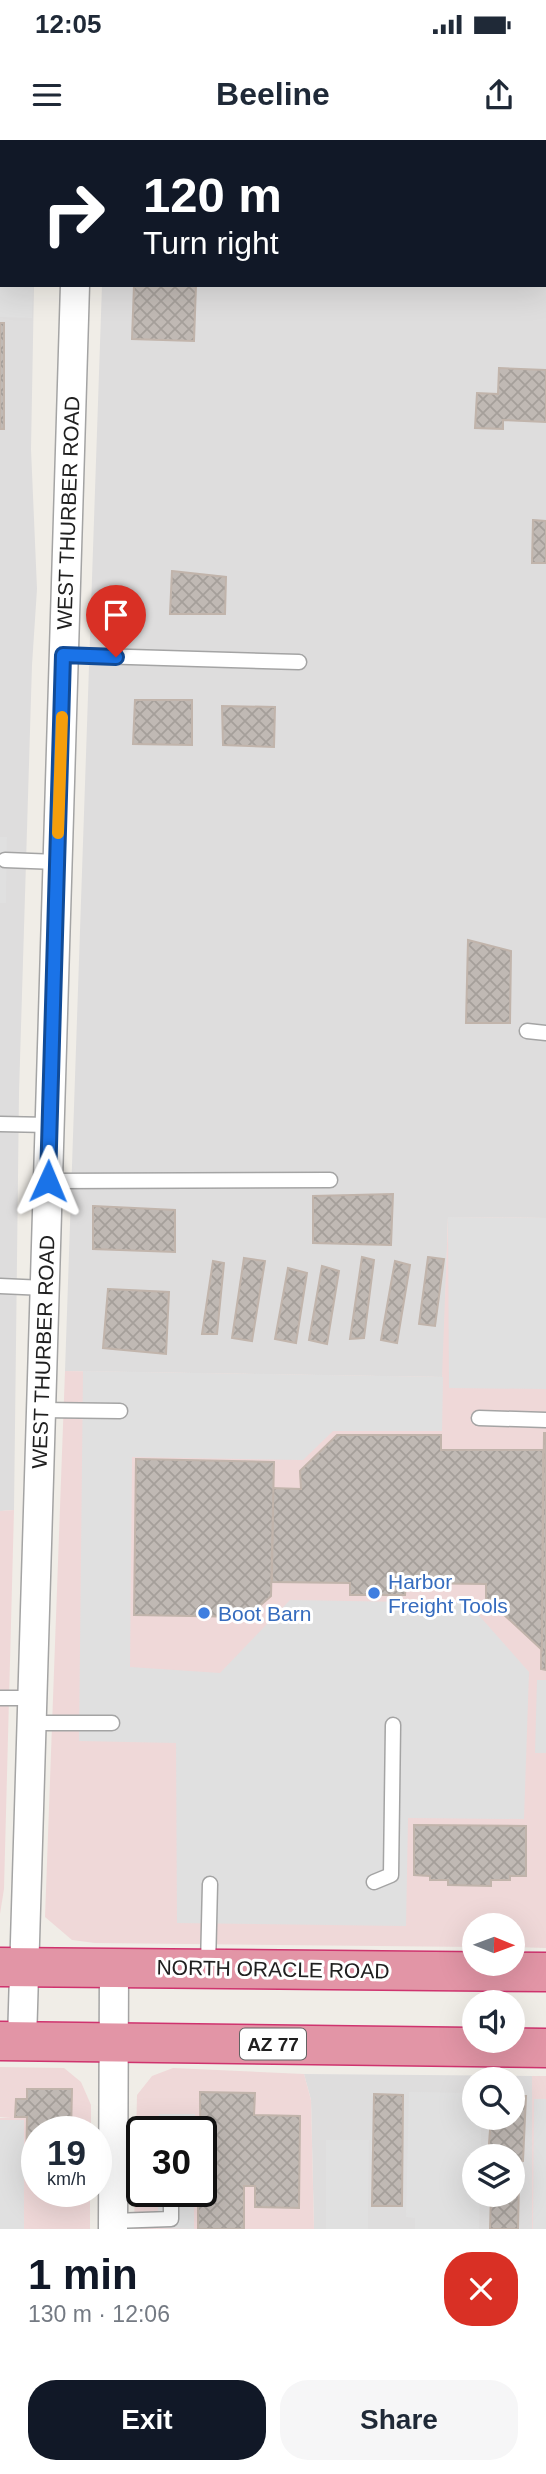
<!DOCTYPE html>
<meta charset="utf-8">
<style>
:root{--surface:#fff;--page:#f6f6f7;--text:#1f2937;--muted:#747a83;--accent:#111827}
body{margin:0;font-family:Helvetica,sans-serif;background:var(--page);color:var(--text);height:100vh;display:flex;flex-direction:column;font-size:26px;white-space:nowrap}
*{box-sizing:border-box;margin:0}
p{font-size:23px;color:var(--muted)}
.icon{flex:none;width:38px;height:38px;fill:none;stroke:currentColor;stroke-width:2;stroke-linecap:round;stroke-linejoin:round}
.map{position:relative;height:2089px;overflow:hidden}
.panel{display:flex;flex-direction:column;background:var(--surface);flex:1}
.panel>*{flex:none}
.top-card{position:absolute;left:0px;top:0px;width:546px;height:147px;box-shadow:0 7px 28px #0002;background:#111827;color:#fff;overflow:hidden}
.needle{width:46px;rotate:91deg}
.controls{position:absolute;left:462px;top:1773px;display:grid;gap:14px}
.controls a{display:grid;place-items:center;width:63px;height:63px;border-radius:50%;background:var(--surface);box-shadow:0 7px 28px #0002;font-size:35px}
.speed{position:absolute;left:21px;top:1976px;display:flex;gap:14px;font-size:35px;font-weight:700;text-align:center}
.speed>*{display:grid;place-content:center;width:91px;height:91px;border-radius:50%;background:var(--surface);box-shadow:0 7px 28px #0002;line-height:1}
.speed small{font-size:18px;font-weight:400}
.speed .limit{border:4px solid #111;border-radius:10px;background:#fff;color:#111}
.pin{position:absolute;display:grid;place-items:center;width:60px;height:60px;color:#fff;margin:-72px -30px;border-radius:50% 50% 50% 0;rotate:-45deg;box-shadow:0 0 7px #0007}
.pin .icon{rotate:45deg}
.me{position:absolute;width:77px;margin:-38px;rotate:1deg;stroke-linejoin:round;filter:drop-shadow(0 0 5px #0008)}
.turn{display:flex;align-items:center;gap:24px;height:147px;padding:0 28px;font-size:32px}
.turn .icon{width:91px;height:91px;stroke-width:2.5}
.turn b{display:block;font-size:49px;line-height:60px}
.round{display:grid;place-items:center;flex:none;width:74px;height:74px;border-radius:28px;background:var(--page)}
.headline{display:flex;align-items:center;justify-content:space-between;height:119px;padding:0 28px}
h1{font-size:42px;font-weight:700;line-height:52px;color:var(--accent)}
.action{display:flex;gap:14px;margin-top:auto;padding:14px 28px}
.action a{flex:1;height:80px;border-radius:28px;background:var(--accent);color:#fff;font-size:28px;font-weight:700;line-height:80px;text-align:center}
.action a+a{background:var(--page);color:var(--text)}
.status{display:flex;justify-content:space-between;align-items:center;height:49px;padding:0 35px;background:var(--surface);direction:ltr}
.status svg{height:19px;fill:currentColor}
header{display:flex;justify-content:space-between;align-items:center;height:91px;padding:0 28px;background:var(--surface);font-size:32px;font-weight:700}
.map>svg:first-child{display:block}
.residential{fill:#dedddd;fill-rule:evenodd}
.commercial{fill:#efd8d8;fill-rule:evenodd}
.parking{fill:#e0e0e0}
.building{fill:url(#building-cross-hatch);stroke:#c1b4ab;stroke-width:2}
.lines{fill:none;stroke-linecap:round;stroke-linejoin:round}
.lane-casing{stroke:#a4a4a4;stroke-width:17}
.street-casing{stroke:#a4a4a4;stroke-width:31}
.highway-casing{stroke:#cf336e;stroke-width:41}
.lane{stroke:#fff;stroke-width:14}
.street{stroke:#fff;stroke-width:28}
.highway{stroke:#e295a6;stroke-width:38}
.route-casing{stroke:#114b97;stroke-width:18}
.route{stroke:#1a73e8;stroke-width:12}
.slow{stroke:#f59e0b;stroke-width:12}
.shop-dot{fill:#3f7fe0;stroke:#fff;stroke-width:2.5}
.labels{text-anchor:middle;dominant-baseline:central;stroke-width:6;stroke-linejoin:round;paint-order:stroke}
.shield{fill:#fff;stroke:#636363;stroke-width:2}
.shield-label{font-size:19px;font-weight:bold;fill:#202020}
.street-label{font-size:21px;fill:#202020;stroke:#fff}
.shop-label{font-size:21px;fill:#366cbe;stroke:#fff;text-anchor:start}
</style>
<div class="status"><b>12:05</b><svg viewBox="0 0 49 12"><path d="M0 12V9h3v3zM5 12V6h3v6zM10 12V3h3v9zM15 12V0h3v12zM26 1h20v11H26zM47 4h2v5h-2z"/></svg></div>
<header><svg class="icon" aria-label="menu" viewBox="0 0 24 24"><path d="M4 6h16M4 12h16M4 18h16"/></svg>Beeline<svg class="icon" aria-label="share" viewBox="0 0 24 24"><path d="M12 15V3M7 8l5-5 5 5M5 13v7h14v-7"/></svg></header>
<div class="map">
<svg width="546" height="2089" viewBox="0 0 546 2089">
<defs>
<pattern id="building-cross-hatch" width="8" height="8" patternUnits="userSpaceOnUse" patternTransform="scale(1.75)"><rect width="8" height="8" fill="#c0b9b4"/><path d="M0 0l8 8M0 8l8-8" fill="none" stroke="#a59f9a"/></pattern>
</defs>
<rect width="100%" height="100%" fill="#f0ede7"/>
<!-- residential -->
<g class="residential">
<path d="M0 0H56L2 2V145H34L31 309 37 449 32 525 19 953 14 1370 0 1371Z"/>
<path d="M105 0H546V1078L448 1077 443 1237 65 1231 102 145H544V2Z"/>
<path d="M304 1934 532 1936V2089H314L311 1960ZM474 1939H513V1978H474ZM474 2016H513V2054H474Z"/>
</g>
<!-- commercial -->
<g class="commercial">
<path d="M448 1077 546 1078V1808L513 1807V1785H474V1807L95 1803 72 1800 45 1777 65 1231 442 1237Z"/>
<path d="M14 1370 4 1749 0 1774V1371Z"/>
<path d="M0 1927 64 1928 81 1942 91 1965V1991L37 1992V2051H90V2089H0V1978H11L0 1977Z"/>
<path d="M173 1928 304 1934 311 1960 314 2089H134L137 1955 152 1936ZM142 1992H201V2051H142Z"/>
<rect x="532" y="1936" width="14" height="153"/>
</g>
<!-- parking -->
<g class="parking">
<path d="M0 100 2 145H33L32 178 0 177Z"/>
<path d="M0 697H7L6 763H0Z"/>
<path d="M448 1077 546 1078V1249L449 1248Z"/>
<path d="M83 1231 443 1237 442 1291H333L303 1320 132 1317 130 1527 220 1533 290 1460 468 1463 529 1532 524 1679 408 1678 406 1786 177 1783 176 1603 79 1601Z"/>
<path d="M537 1540H546V1613H535Z"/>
<path d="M409 1952 474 1953V1978H481V2016H474V2054L480 2055 479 2089H415V2078L406 2077Z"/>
<path d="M534 1959H546V2089H533Z"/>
<rect x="159" y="1974" width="36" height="17"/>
<rect x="0" y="1980" width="24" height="109"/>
<path d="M326 2000H369L368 2089H326Z"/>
<path d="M158 2051H194V2089L158 2088Z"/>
</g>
<!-- building -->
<g class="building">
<path d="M134 145H196L194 201 132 199Z"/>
<rect x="0" y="183" width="4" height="106"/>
<path d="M499 228 546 230V282L503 280V289L475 288 477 253 498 254Z"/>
<path d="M533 380 546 381V423H532Z"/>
<path d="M172 431 226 437 225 474H170Z"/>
<path d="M135 560H192V605L133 604Z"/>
<path d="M222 566 275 567 274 607 223 605Z"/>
<path d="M468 800 511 811 510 883H466Z"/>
<path d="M393 1054 391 1105 313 1103V1056Z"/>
<path d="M93 1066 175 1070V1112L93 1109Z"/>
<path d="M362 1117 374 1120 364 1198 350 1199Z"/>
<path d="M428 1117 444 1119 435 1186 419 1184Z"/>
<path d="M244 1118 265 1121 252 1201 232 1198Z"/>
<path d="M213 1121 224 1123 217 1194H202Z"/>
<path d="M395 1121 410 1125 397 1203 381 1200Z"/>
<path d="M322 1126 339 1131 327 1204 309 1200Z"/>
<path d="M288 1128 307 1133 296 1203 275 1199Z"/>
<path d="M108 1149 169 1152 166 1214 103 1208Z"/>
<path d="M544 1293H546V1530L541 1529Z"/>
<path d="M337 1295H441V1310H543L542 1510 486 1458V1444L406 1443 405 1455H350V1443L272 1442 273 1348 301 1349 300 1331Z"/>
<path d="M136 1319 274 1322 271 1456 247 1477 134 1475Z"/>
<path d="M414 1685 526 1686V1736H510V1740H491V1746L448 1745V1740H430V1736L414 1735Z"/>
<path d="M27 1949H72L71 1992H37V2031H26L27 1977H15L16 1959H27Z"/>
<path d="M200 1952 255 1953 254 1975 300 1976 299 2068 255 2067V2046H244V2089H198V2051H201Z"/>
<path d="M374 1954 403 1955 402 2066H372Z"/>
<path d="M513 1956H526L523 2021 513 2020V2016H488L491 1978H513Z"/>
<path d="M513 2040 519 2041 518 2089H490L491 2054H513Z"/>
</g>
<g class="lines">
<defs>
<g id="lane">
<path d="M63 515 299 522"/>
<path d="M5 720 57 722"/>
<path d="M527 891 546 893"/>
<path d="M0 984 49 985"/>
<path d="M48 1041 330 1040"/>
<path d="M0 1146 45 1148"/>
<path d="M41 1270 120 1271"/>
<path d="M479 1278 546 1280"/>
<path d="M0 1558H33"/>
<path d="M32 1583H112"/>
<path d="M374 1742 391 1735 393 1585"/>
<path d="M208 1826 210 1744"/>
<path d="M113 1999 142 1998"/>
<path d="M113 2081 171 2079V2051"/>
</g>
<g id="street">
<path d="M79 2V0"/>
<path d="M22 1901 75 145"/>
<path d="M113 2089 114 1828"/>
</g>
<g id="highway">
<path d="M0 1827 546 1832"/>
<path d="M0 1901 546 1908"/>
</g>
</defs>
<!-- lane casing -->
<use href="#lane" class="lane-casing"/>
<!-- street casing -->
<use href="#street" class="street-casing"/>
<!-- highway casing -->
<use href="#highway" class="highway-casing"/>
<!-- lane -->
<use href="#lane" class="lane"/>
<!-- street -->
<use href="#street" class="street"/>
<!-- highway -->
<use href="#highway" class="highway"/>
</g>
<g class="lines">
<defs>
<path id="route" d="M48 1041 63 515 116 517"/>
</defs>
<!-- route casing -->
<use href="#route" class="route-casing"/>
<!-- route -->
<use href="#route" class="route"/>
<!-- slow -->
<path class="slow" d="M58 693 62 577"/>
</g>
<!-- markers -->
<g class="shop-dot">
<circle cx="374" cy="1453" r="7"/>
<circle cx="204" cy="1473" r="7"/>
</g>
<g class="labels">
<!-- shield labels -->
<rect class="shield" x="240" y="1888.5" width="66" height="31" rx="5"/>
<g class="shield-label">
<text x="273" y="1904">AZ 77</text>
</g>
<!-- street labels -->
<g class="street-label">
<text transform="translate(68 373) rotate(-88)">WEST THURBER ROAD</text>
<text transform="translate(43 1212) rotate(-88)">WEST THURBER ROAD</text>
<text transform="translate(273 1829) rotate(1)">NORTH ORACLE ROAD</text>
</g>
<!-- shop labels -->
<g class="shop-label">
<text x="388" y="1441">Harbor<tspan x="388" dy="24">Freight Tools</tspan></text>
<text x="218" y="1473">Boot Barn</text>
</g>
</g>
</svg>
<div class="controls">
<a><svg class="needle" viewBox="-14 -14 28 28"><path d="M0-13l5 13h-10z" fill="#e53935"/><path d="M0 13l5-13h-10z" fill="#747a83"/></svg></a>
<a><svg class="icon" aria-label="sound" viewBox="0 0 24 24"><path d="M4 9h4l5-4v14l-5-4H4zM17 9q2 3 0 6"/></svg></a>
<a><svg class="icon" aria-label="search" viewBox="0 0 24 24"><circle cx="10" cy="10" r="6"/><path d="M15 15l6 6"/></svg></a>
<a><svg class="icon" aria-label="layers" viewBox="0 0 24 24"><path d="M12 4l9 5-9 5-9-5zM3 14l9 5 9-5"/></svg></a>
</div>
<div class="speed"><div>19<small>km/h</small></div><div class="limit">30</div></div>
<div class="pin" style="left:116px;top:517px;background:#d93025"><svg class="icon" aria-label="arrive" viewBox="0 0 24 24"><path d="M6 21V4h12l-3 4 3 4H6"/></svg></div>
<svg class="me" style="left:48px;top:1041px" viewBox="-20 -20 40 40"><path d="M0-17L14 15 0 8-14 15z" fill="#1a73e8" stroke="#fff" stroke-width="4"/></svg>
<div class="top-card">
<div class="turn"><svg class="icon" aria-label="right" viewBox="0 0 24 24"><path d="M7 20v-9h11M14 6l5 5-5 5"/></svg><div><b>120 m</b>Turn right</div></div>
</div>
</div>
<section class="panel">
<div class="headline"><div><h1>1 min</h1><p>130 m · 12:06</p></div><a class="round" style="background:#d93025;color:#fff"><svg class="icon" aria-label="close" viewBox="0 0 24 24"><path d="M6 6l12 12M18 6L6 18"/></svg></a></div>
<div class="action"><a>Exit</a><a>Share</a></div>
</section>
